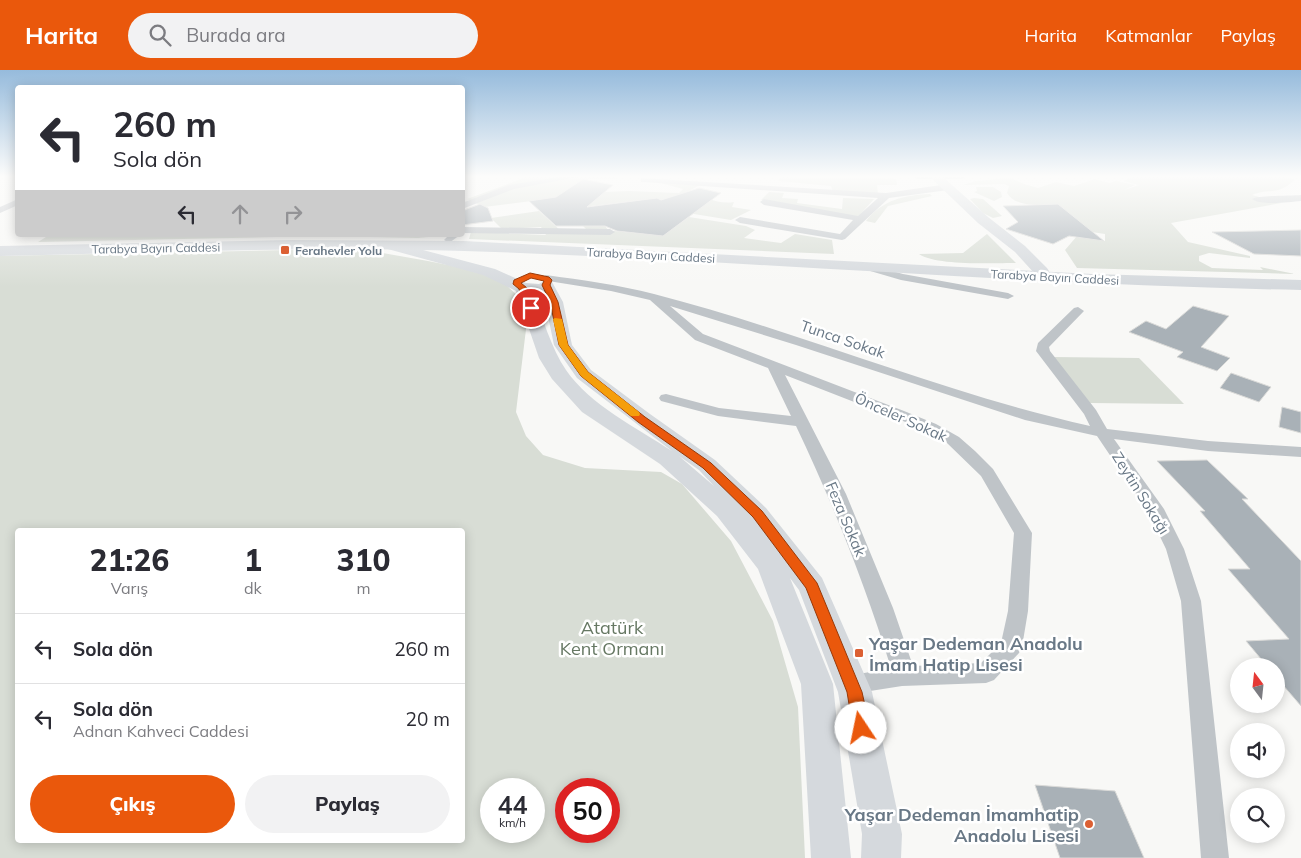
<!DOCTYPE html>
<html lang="tr">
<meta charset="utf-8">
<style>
:root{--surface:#fff;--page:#f2f2f3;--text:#2b2b33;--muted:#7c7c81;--line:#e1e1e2;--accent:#ea580c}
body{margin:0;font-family:Mulish,sans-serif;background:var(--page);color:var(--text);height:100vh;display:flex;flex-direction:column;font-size:19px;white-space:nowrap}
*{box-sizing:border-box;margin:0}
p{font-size:16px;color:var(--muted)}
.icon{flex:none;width:28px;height:28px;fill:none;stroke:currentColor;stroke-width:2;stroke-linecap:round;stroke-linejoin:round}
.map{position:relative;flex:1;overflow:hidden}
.side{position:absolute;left:15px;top:458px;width:450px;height:315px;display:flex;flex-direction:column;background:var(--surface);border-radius:5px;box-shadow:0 2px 12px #0003}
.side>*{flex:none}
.banner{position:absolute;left:15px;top:15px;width:450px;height:152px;border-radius:5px;box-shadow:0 2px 12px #0003;background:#fff;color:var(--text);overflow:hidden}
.needle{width:32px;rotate:345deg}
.controls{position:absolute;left:1230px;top:588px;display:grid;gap:10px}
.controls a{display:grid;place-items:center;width:55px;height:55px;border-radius:50%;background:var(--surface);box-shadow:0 2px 12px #0003;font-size:25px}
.speed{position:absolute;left:480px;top:708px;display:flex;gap:10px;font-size:25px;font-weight:700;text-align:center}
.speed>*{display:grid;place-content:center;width:65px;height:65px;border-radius:50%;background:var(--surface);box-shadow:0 2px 12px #0003;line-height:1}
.speed small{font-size:12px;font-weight:400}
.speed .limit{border:8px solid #d22;background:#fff;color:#111}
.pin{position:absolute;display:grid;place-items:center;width:42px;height:42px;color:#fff;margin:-21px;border:2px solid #fff;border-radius:50%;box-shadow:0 1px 5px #0007}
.me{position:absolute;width:55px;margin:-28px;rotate:349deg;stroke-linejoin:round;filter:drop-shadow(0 0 4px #0008)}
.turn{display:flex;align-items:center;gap:18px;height:105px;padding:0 15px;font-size:22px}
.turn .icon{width:65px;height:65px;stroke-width:2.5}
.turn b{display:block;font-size:35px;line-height:42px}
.lanes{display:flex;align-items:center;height:48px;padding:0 15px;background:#0003;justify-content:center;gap:25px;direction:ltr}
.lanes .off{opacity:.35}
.eta{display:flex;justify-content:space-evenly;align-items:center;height:85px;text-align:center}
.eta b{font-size:30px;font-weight:800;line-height:35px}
.button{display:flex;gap:10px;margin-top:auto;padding:10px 15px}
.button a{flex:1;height:58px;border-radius:30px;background:var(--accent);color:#fff;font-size:20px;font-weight:800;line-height:58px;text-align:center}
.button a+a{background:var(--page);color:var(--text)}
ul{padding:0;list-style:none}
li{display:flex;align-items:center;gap:15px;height:70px;padding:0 15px;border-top:1px solid var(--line)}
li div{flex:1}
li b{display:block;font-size:19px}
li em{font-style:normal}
header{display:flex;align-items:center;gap:30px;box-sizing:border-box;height:70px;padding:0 25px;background:var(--accent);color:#fff}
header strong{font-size:24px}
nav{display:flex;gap:28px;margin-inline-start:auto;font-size:18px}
.search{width:350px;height:45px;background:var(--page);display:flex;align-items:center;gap:12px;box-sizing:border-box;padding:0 18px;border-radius:28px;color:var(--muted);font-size:19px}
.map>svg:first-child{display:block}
.green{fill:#d8ddd5;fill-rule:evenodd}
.building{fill:#a9b1b7;stroke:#dadad8}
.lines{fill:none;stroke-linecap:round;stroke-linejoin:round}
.street{fill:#bfc4c8;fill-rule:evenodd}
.secondary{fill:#d5d9dd;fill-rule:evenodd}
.primary{fill:#d5d9dd;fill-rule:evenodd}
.route{fill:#ea580c;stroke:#983908}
.slow{fill:#f59e0b}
.poi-dot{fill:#dc6033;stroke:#fff;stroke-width:2}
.labels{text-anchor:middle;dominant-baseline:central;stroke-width:5;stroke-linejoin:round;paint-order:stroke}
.far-street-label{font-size:12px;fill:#697886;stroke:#fff}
.far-poi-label{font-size:12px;font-weight:bold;fill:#697886;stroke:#fff;text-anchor:start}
.street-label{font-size:15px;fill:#697886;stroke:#fff}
.near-park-label{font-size:18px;fill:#667863;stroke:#fff}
.near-poi-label{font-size:18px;font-weight:bold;fill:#697886;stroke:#fff;text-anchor:start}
</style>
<header>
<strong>Harita</strong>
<div class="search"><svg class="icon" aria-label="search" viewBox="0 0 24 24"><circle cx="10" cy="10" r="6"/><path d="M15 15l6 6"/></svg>Burada ara</div>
<nav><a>Harita</a><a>Katmanlar</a><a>Paylaş</a></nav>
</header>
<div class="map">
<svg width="1301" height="788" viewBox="0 0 1301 788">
<rect width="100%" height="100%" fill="#f8f8f6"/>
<!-- green -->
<g class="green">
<path d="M522 107H617V109H583L574 115 604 122 629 121 679 123 683 119 657 112 700 115 683 124 687 121C703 126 718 135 734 132L732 137 751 140 731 150 694 144 657 128 591 136 608 160H587L555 128 484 137 467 129 524 108Z"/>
<path d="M780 107 896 109 897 115H877L878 124 833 122 831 116 779 111Z"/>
<path d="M1133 107H1284L1295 110C1275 127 1271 117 1252 125L1281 133 1171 153 1188 172 1250 186V188L1209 183 1199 186V191L1212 198 1263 200 1260 197 1295 204 1077 198 1065 180 1077 166 1105 171V164L1085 161 1058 134C1041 134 1017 139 1007 123L1009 116 1004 114 963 115 976 111 1010 108 1024 114 1038 118 1056 112 1074 116 1095 109 1109 113 1116 111 1135 115 1124 120 1139 115 1123 111Z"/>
<path d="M976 117H993L1001 122 1002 127 994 131 974 122 977 121Z"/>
<path d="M769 122 784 123 782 128 798 129 797 133 842 139 843 128 874 129 858 147 761 130Z"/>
<path d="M930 124 932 126 888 136 875 153 866 151C882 130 905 125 930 124Z"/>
<path d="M974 128 983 129 1002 146 993 148 983 143 970 129Z"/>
<path d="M539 141 562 162 611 164 614 161 663 166 689 147 746 156 755 160 744 168 781 173 795 164 832 170 834 184 469 169 471 162 546 165 541 157 502 159 491 148Z"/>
<path d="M987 164 1016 193C994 193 936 196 919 184L963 183Z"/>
<path d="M75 165H449L418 168 322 166 38 172 46 167Z"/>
<path d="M334 179 377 182 428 191 473 200 503 212 520 228 527 251 516 342 526 366 543 385 585 398 661 402 682 414 731 471 773 551 798 637 805 788H0V186ZM18 460H462V770H18ZM491 719H534V761H491ZM566 719H609V761H566Z"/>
<path d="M1053 287 1139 288 1184 334 1090 333Z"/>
</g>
<!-- building -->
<g class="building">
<path d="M583 109 613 115 587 137 657 128 661 130 699 118 721 123 663 166 617 161 605 156H556L529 131 556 127Z"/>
<path d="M480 134 488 138 493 151 462 155V141Z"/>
<path d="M1058 134 1104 171 1069 166 1053 174 1006 159 1018 152 1003 136Z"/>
<path d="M1301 160V186L1254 184 1212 162Z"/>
<path d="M1193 236 1229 246 1201 277 1230 288 1217 301 1177 287 1183 282 1129 262 1146 251 1166 259Z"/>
<path d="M1231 303 1271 317 1259 332 1220 318Z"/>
<path d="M1282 337 1301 342V363L1279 357Z"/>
<path d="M1207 390 1248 429H1242L1301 491V636L1276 607V596H1267L1246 571 1289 569 1228 499H1250L1200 441H1205L1157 391Z"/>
<path d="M1035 715 1115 721 1144 788H1060Z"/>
</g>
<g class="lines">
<!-- street -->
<g class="street">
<path d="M558 107H578L514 119 462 139V133L509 115Z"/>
<path d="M913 107H966L962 109H917Z"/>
<path d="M641 108 886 123 948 114 952 117 948 120 889 128 845 169 842 170 740 153 735 150 740 147 840 164 853 150 764 135 760 132 764 129 858 146 878 128 644 112H641Z"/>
<path d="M1301 125V131C1289 132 1261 136 1252 129 1257 125 1291 126 1301 125Z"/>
<path d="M18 129V135L0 143V137Z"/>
<path d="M462 157 610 159 615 162 610 165 462 163Z"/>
<path d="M449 165H460L449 173 444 170Z"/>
<path d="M864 193 903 204 1008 223 1014 226 1008 229 901 210 860 198 859 196Z"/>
<path d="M546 205C582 210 619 215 654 224 801 262 942 323 1090 356L1084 344 1036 281 1038 273 1074 238 1078 237 1084 241 1049 277 1050 281 1096 340 1107 359 1208 371 1301 377V387L1208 381 1114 369 1164 439 1184 479 1201 531 1229 788H1201L1181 531 1166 479 1147 440 1097 366 1025 350 796 275 670 236 703 264 904 341 936 354 959 367 975 381 993 399 1032 463 1028 541 1022 577 1019 583 994 610 986 613 902 616 851 624 843 621 840 614 843 607 891 598C865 514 833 434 796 356L718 346 661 331 659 328 661 325 666 324 719 338 791 346 768 298 695 270 650 230 611 221 542 210 541 208ZM785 305 926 360 947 373 981 406 1014 463 1008 541 1001 573 981 593 913 596 893 538 846 424Z"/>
</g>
<!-- secondary -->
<g class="secondary">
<path d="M930 107H943L988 147 1025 176 1047 198 1049 201 1047 204H1035L1015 182 978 153Z"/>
<path d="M389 171 495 199 526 213 539 214 546 210 552 212 563 232 572 275 591 300 650 344 715 390 766 438 822 508 872 622 902 764 901 788H861L862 764 838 622 799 520 790 508 833 614 851 788H811L801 614 758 499 717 446 660 394 582 342 552 309 539 288 516 221 483 205 384 178 382 175 384 172ZM541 222 545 232 554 275 577 308 672 381C637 358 590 335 566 300 551 278 543 248 533 223ZM679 386 699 400 714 416Z"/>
</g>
<!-- primary -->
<path class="primary" d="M290 170 464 171 1092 204 1301 210V220C1022 215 744 190 464 181 310 176 155 183 0 186V176Z"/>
</g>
<!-- sky -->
<linearGradient id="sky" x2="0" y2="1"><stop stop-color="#96bbdc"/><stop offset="0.49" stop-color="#fcfcfb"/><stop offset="1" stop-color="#fcfcfb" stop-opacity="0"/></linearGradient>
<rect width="1301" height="217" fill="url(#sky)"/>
<!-- route -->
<path class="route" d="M530 203 549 207 552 210 550 215 558 232 568 275 588 302 645 347 711 393 762 441 817 513 862 622 870 658 867 663 861 665 855 663 853 658 847 622 806 518 753 447 703 398 638 352 581 306 559 275 550 232 542 215 544 211 531 208 521 213 527 218 535 238 531 240 526 238 519 219 513 214 514 210Z"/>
<!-- slow -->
<path class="slow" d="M555 248 562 249 568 275 588 302 639 342 640 344 639 346H631L581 306 559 275 553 249Z"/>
<!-- markers -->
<g class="poi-dot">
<rect x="280" y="175" width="10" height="10" rx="2.5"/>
<rect x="854" y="578" width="10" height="10" rx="2.5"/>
<circle cx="1089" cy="754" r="5"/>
</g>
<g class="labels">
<!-- far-street labels -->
<g class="far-street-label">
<text transform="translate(156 178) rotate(-1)">Tarabya Bayırı Caddesi</text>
<text transform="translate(651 185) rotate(3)">Tarabya Bayırı Caddesi</text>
<text transform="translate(1055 207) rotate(3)">Tarabya Bayırı Caddesi</text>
</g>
<!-- far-poi labels -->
<g class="far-poi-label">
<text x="295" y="180">Ferahevler Yolu</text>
</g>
<!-- street labels -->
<g class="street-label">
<text transform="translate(843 269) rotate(19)">Tunca Sokak</text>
<text transform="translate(901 347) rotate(24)">Önceler Sokak</text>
<text transform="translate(1141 423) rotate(58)">Zeytin Sokağı</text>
<text transform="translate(846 449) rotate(67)">Feza Sokak</text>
</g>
<!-- near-park labels -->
<g class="near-park-label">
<text x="612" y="557">Atatürk<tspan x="612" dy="21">Kent Ormanı</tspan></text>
</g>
<!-- near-poi labels -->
<g class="near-poi-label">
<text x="869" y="573">Yaşar Dedeman Anadolu<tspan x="869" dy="21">İmam Hatip Lisesi</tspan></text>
<text x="1079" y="744" text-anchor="end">Yaşar Dedeman İmamhatip<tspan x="1079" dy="21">Anadolu Lisesi</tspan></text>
</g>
</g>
</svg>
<div class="controls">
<a><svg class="needle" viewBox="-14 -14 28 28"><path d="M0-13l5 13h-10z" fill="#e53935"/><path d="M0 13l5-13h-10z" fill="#7c7c81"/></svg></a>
<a><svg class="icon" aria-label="sound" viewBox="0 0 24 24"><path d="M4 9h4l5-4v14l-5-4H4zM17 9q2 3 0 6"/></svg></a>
<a><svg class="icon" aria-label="search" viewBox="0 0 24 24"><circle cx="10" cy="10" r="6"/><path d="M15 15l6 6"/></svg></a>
</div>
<div class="speed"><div>44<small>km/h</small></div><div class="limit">50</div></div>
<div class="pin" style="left:531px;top:238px;background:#d93025"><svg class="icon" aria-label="arrive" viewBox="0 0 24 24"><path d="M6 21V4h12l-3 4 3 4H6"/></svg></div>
<svg class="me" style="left:861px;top:658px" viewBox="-20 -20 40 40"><circle r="19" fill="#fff"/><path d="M0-13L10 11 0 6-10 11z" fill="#ea580c"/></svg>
<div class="banner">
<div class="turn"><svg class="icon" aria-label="left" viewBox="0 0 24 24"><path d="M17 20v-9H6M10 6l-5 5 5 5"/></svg><div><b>260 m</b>Sola dön</div></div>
<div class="lanes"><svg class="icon" aria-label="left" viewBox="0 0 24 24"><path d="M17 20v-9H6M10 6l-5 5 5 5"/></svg><svg class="icon off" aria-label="ahead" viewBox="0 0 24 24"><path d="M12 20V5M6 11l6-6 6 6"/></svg><svg class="icon off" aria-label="right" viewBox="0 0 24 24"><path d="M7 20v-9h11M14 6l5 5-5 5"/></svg></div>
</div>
<section class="side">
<div class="eta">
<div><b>21:26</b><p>Varış</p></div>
<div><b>1</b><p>dk</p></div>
<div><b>310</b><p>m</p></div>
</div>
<ul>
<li><svg class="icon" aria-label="left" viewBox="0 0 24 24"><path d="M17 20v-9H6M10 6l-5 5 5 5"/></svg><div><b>Sola dön</b></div><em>260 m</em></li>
<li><svg class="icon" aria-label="left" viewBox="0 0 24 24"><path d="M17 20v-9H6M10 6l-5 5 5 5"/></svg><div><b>Sola dön</b><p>Adnan Kahveci Caddesi</p></div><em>20 m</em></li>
</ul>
<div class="button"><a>Çıkış</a><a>Paylaş</a></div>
</section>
</div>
